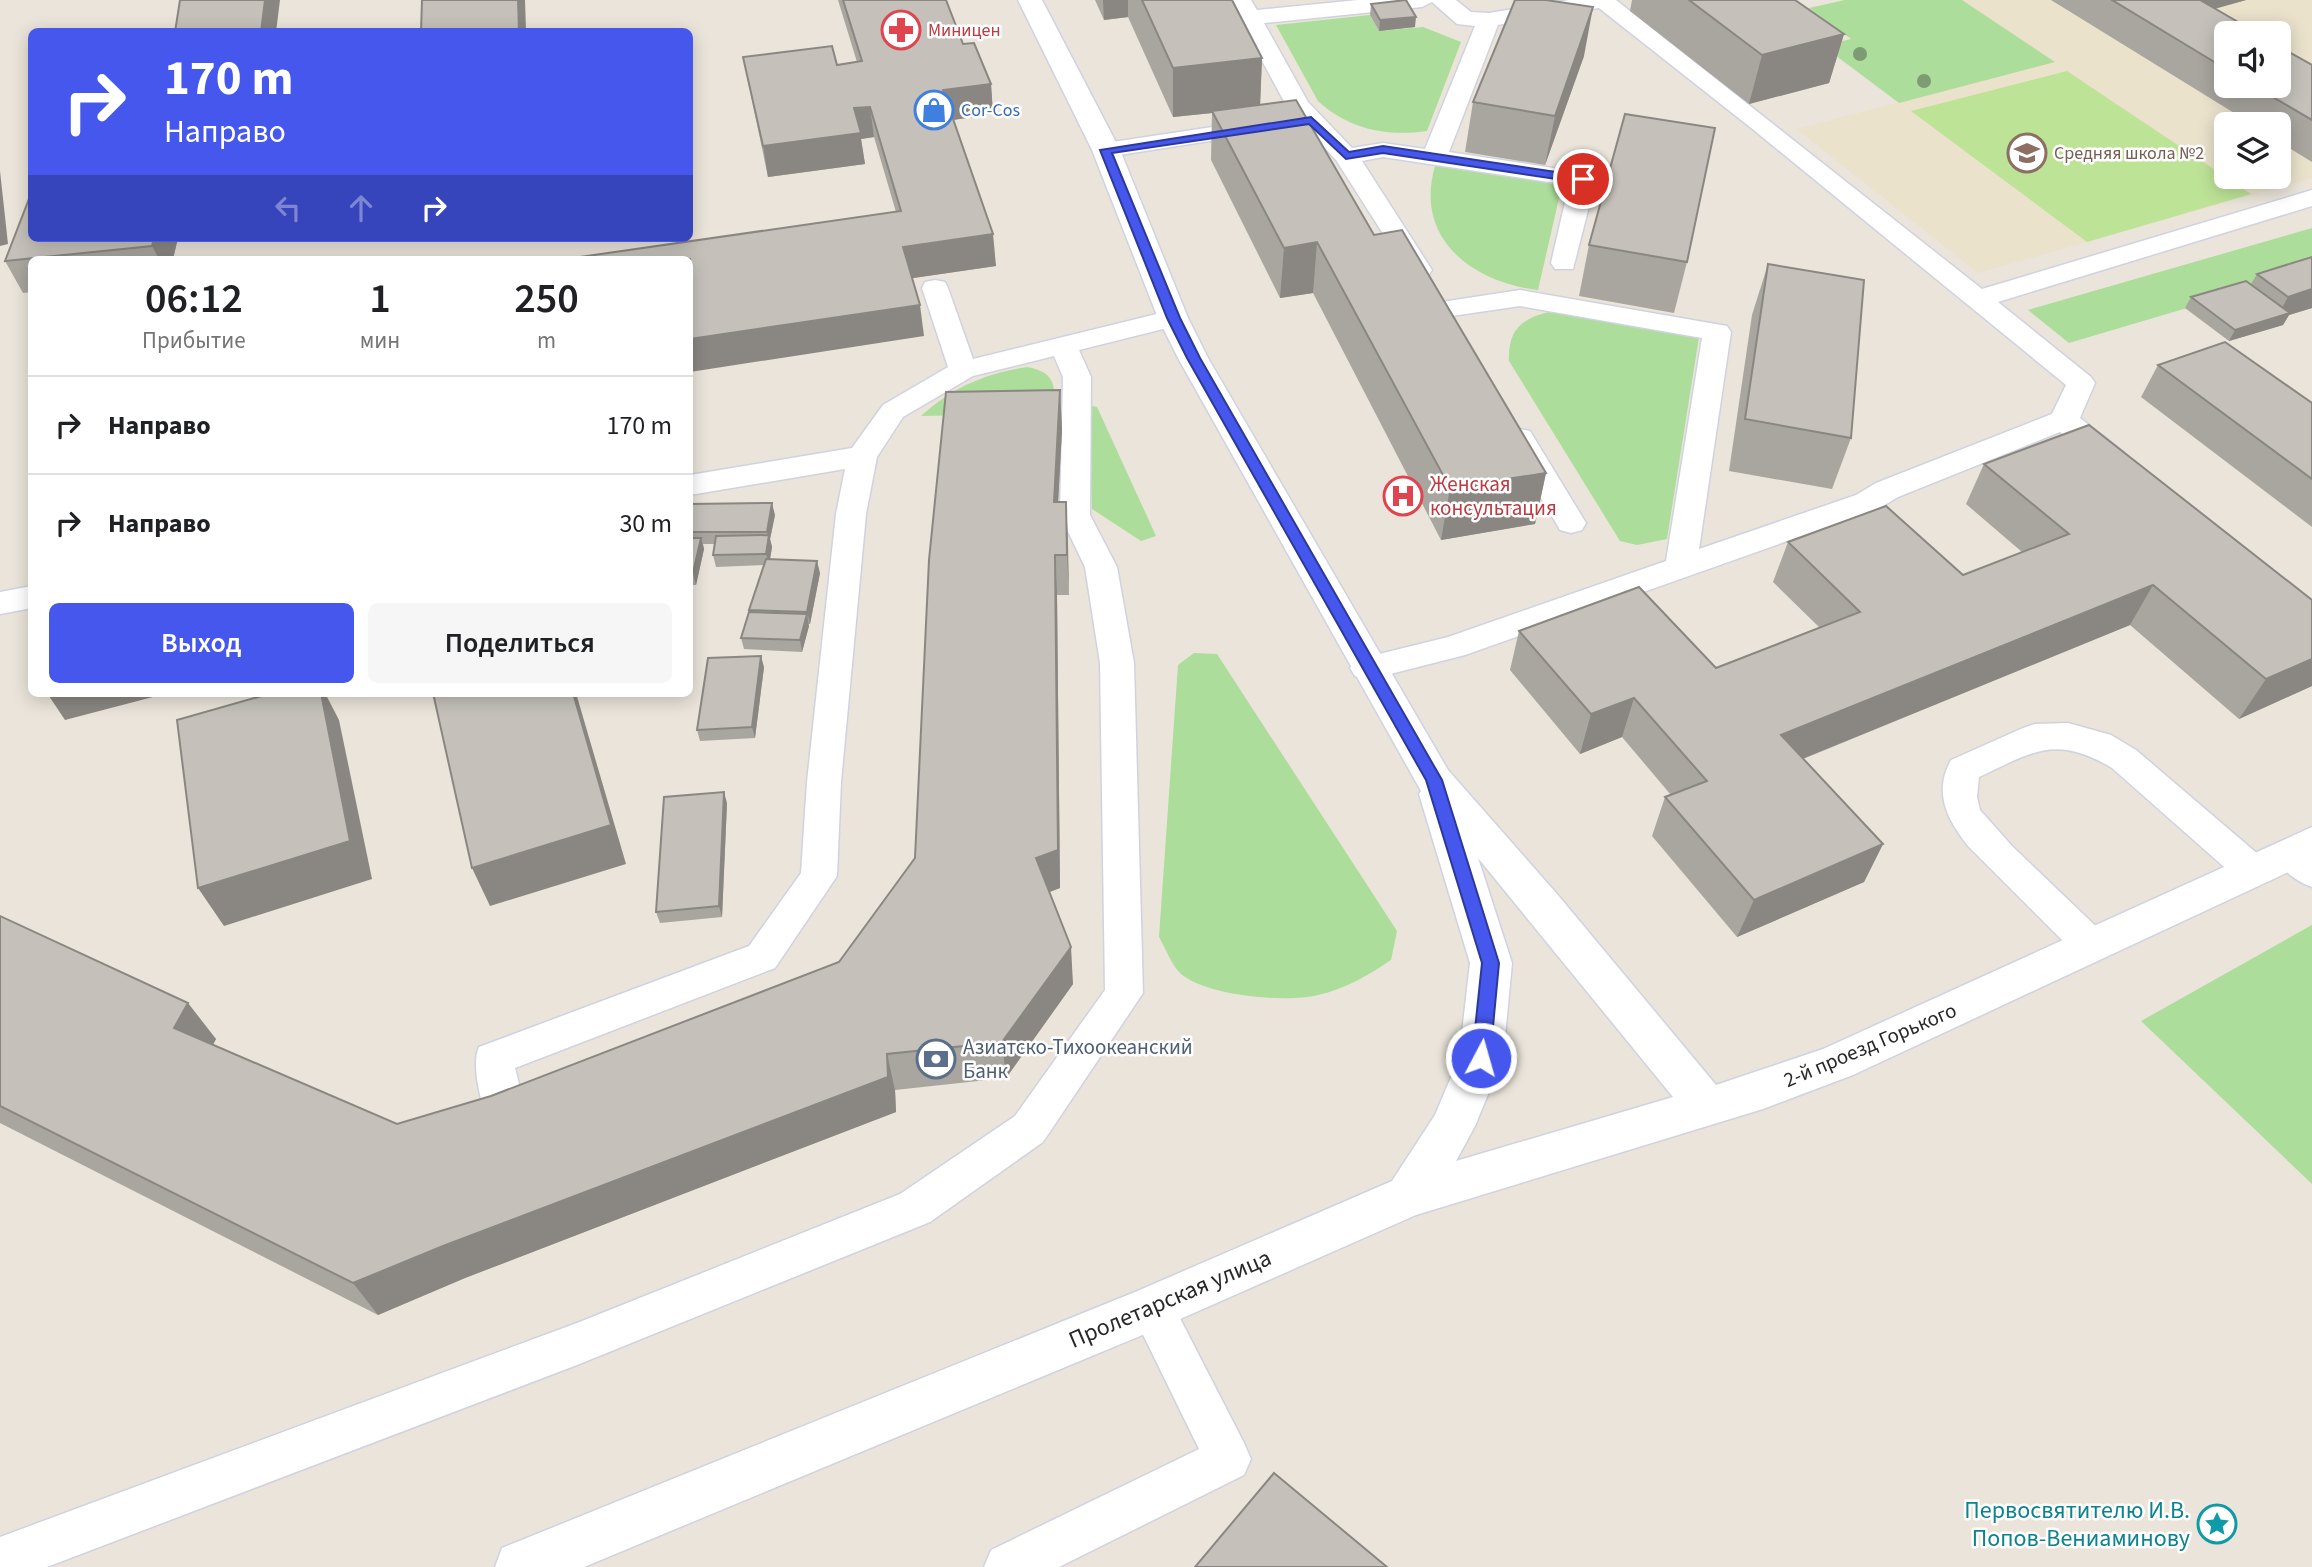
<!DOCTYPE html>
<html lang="ru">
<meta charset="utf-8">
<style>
:root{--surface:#fff;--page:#f6f6f6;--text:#202124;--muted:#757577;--line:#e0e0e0;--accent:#4557ec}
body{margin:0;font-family:"Source Sans 3",sans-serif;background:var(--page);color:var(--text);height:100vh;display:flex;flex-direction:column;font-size:26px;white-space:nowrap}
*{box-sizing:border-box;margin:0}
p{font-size:23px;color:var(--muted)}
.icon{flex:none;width:38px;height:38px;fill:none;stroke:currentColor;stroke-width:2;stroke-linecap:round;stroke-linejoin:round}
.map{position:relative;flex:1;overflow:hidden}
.details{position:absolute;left:28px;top:256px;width:665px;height:441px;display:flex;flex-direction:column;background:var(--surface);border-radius:10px;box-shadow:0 4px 18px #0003}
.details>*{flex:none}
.top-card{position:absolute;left:28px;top:28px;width:665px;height:214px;border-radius:10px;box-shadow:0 4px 18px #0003;background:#4557ec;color:#fff;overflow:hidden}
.controls{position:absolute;left:2214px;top:21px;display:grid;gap:14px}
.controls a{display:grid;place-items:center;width:77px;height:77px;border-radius:10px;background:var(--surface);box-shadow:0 4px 18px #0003;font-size:35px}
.pin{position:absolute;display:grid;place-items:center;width:60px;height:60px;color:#fff;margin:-30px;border:4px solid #fff;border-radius:50%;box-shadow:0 2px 7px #0007}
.me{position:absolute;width:77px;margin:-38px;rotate:6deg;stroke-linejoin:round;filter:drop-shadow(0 0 5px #0008)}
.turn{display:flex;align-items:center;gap:24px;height:147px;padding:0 21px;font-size:32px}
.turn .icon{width:91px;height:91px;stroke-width:2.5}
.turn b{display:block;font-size:49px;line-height:60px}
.lanes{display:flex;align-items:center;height:66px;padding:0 21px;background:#0003;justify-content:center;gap:35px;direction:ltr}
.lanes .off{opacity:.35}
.eta{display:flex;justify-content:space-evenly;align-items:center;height:119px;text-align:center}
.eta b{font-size:42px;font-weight:600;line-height:49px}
.action{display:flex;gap:14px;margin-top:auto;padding:14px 21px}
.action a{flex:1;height:80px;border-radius:10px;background:var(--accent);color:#fff;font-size:28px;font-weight:600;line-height:80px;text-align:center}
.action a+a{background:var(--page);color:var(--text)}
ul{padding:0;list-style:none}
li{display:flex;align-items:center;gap:21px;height:98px;padding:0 21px;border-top:2px solid var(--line)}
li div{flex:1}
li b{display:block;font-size:26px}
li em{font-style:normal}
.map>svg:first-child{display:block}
.education{fill:#eae2cb;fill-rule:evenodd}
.green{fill:#acdd9a}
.pitch{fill:#bde397}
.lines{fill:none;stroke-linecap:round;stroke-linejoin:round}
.service-casing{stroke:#d0d2e0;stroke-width:3}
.tertiary-casing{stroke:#d0d2e0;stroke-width:3}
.service{fill:#fff;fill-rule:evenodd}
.tertiary{fill:#fff;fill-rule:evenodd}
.tree{fill:#7f9b73}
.wall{fill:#a9a6a0}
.shaded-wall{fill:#8a8782}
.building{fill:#c5c1ba;stroke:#8a8782;stroke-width:2}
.route{fill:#4557ec;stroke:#2d3999;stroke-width:2}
.labels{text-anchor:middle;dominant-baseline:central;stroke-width:5;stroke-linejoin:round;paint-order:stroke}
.far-health-label{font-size:18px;fill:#be3a42;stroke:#fff;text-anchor:start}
.far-shop-label{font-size:18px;fill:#366cbe;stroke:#fff;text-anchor:start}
.far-education-label{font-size:18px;fill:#785e54;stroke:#fff;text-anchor:start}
.health-label{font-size:21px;fill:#be3a42;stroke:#fff;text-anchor:start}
.street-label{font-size:21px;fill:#282828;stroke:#fff}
.service-label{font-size:21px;fill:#4e5e75;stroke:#fff;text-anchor:start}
.near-street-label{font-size:24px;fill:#282828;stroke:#fff}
.near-culture-label{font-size:24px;fill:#0d838f;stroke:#fff;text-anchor:end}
</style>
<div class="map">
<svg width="2312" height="1567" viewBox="0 0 2312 1567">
<rect width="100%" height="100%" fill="#eae4da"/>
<!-- education -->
<path class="education" d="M1962 0H2312V178L1978 273 1797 129 2054 62ZM2226 33H2278V86H2226ZM2226 124H2278V177H2226Z"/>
<!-- green -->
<g class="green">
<path d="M1845 0H1962L2055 62 1899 103 1823 46 1851 39 1809 8Z"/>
<path d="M1370 15 1379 31 1423 27 1461 42 1427 131C1387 137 1348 129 1318 101L1276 25Z"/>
<path d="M1435 166 1562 185 1538 290C1472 282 1414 239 1435 166Z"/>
<path d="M2312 228V271L2069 343 2028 310Z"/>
<path d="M1549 312 1699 337 1667 539 1637 545 1620 541 1509 361C1508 331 1520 319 1549 312Z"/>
<path d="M1027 367C1056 372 1056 387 1053 413L921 416C953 387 985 374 1027 367Z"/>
<path d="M1092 406 1097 407 1156 536 1141 541 1092 509 1087 407Z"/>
<path d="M1194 653 1217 654 1397 931 1391 960C1369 975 1345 989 1318 995 1286 1003 1207 996 1181 974 1172 966 1165 947 1159 937L1178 665Z"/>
<path d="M2312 925V1184L2141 1021Z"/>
</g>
<!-- pitch -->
<path class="pitch" d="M2067 71 2251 194 2087 242 1911 111Z"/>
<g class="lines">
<defs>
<g id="service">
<path d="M1229 0H1251L1257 10 1358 0H1456L1471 12 1489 13 1569 0H1616L1982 289 2312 190V206L1998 302 2091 377 2095 383 2080 418 2123 452 2127 459 2123 466C2098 472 2078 447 2060 432L1898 497 1878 509 1465 655 1367 680 1355 676 1350 668 1355 660 1448 637 1666 561 1702 338 1520 306 1445 317 1435 315 1431 309 1435 303 1520 290 1727 326 1731 332 1699 549 1856 495 1876 483 2052 414 2066 385 1750 127 1599 8 1498 25 1449 152 1592 174 1596 179 1573 269H1555L1551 263 1569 185 1383 157 1362 161 1432 270 1428 276H1410L1336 160 1286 105ZM1432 2 1457 24 1475 26 1425 149 1383 143 1352 148 1308 102 1264 23 1422 7Z"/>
<path d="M1259 120 1268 122 1271 127 1268 132 1106 157 1097 155 1094 150 1097 145 1106 143Z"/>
<path d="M935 280 945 282 948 288 973 359 1173 310 1183 312 1187 318 1183 324 1079 350 1091 377 1090 515 1117 567 1134 663 1143 993 1043 1142 930 1222 577 1365 47 1567H0V1537L577 1323 900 1194 1015 1116 1105 990 1100 663 1085 567 1060 515 1063 377 1054 356 973 376 903 417 877 457 866 514 841 782 837 876 775 968 515 1068 531 1131 525 1144 511 1149 497 1144C486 1122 469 1068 479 1047L749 946 801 873 807 782 836 514 845 469 690 495V475L852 448 883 405 948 367 922 288 925 282Z"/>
<path d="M1520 429 1530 431 1586 523 1582 530 1571 533 1560 530 1556 523 1505 438 1510 431Z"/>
<path d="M32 586V608L0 614V592Z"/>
<path d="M2068 723 2111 735 2136 750 2266 861 2271 871 2266 881 2253 886 2240 881 2112 768C2055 734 2033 752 1979 777L1977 797 1980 810 2012 846 2105 935 2111 946 2105 957 2092 962 2079 957 1968 846C1947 819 1933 793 1951 760L2023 728 2035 724Z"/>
<path d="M2290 839 2303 843 2312 851V887C2295 881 2280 869 2272 853L2277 843Z"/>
<path d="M1152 1287 1167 1293 1244 1443 1251 1459 1244 1475 1059 1567H984L991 1550 1199 1449 1130 1308 1137 1293Z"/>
</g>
<path id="tertiary" d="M1018 0H1042L1120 150 1188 318 1208 358 1448 770 1557 894 1716 1085 1823 1049 2312 827V861L1853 1075 1763 1109 1416 1215 1169 1324 584 1567H495L502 1548 1135 1292 1392 1181 1435 1115 1459 1058 1470 963 1419 794 1421 791 1178 358 1158 318 1092 150ZM1478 858 1673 1097 1456 1161 1475 1126 1503 1058 1512 963Z"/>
</defs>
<!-- service casing -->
<use href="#service" class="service-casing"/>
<!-- tertiary casing -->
<use href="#tertiary" class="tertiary-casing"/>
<!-- service -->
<use href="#service" class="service"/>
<!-- tertiary -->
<use href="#tertiary" class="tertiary"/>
</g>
<!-- trees -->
<g class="tree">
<circle cx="1860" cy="54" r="7"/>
<circle cx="1924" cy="81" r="7"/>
</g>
<!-- wall -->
<g class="wall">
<path d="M838 0H946L963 44 991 84 993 114 953 120 996 266 912 278 924 336 896 212 874 137 861 139 865 164 768 177 743 57 837 65 857 62Z"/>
<path d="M1095 0H1232L1262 58 1260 104 1374 235 1546 473 1535 524 1441 540 1313 293 1280 298 1211 160 1212 113 1173 117 1128 17 1104 20Z"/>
<path d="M1632 0H1795L1844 34 1829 83 1749 104 1630 11Z"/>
<path d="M2051 0H2246L2215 9 2226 33V86H2278L2312 65V162L2278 141V124H2252Z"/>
<path d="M1371 4 1415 27 1379 31 1370 15Z"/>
<path d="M1584 56 1545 165 1465 152 1473 102Z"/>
<path d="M178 238 173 259H32V292L23 293 5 261Z"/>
<path d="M1589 245 1687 262 1674 313 1579 296Z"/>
<path d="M2312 257V308L2289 315 2283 325 2229 341 2185 308 2191 297 2251 284 2257 274Z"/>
<path d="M1768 264 1851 438 1832 489 1729 471 1752 315Z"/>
<path d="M2158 365 2312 403V527L2141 397Z"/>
<path d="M1060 390 1062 430 1058 502H1066L1069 595H1057L1060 888 1049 892 1073 984 1006 1078 895 1090 896 1112 465 1278 378 1315 0 1123V916L216 1039 213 1045 397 1124 491 1096 839 962 915 858Z"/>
<path d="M1984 464 2312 686 2239 719 2130 625 1803 759 1883 844 1864 882 1737 937 1652 836 1665 797 1671 795 1622 737 1580 754 1510 670 1519 631 1716 668 1820 628 1773 582 1788 542 1963 575 2022 552 1966 504Z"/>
<path d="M690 504 775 515 770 539 772 547 770 559 820 573 810 624H808L809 626 802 652 744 649 741 638 750 612 749 610 764 565 716 567 713 555 715 544H703L704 549 696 585H690Z"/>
<path d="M764 667 755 738 700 741 697 730Z"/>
<path d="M727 803 722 917 660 923 656 912Z"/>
</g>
<!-- shaded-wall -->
<g class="shaded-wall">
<path d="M265 0H280L276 32H261Z"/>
<path d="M518 0H525L526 32H519Z"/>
<path d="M1103 0H1128V17L1104 20Z"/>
<path d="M2180 0H2246L2170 21Z"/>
<path d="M1593 7 1584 56 1545 165 1555 116Z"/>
<path d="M1416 17 1415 27 1379 31 1380 20Z"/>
<path d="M1844 34 1829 83 1749 104 1762 55Z"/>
<path d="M1262 58 1260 107 1212 111V113L1173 117V68Z"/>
<path d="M991 84 993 114 946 121 943 90Z"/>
<path d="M870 107 874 137 861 139 865 164 768 177 763 146 854 108Z"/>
<path d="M0 171 8 244 0 246Z"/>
<path d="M993 234 996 266 907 279 903 247Z"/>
<path d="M154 238H178L173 259H159L152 246Z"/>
<path d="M1317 242 1313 293 1280 298 1284 248Z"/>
<path d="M2312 289V308L2289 315 2283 325 2229 341 2235 330 2277 317 2288 297Z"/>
<path d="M920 305 924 336 690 372V339Z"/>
<path d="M1060 390 1062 430 1056 542 1054 502Z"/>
<path d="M1546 473 1535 524 1441 540 1450 488Z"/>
<path d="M1066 502 1068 542 1069 595 1067 555Z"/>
<path d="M772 503 775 515 770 539 772 547 769 565 766 554 769 540 767 532Z"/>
<path d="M701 538 704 549 696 585 693 573Z"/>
<path d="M1055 555 1057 595 1060 888 1039 896 1036 858Z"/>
<path d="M817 561 820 573 810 624 807 612Z"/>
<path d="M2153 585 2130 625 1765 774 1781 735Z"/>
<path d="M807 614 809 626 802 652 800 640Z"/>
<path d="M761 656 764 667 755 738 752 727Z"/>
<path d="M2312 659V686L2239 719 2266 679Z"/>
<path d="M47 693H168L65 720Z"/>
<path d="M321 693H325L339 720 372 879 224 926 198 888Z"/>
<path d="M573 693H576L626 864 490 906 472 868Z"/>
<path d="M1634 698 1622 737 1580 754 1591 714Z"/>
<path d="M724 792 727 803 722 917 719 906Z"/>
<path d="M1883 844 1864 882 1737 937 1754 900Z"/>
<path d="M1071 947 1073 984 1006 1078 1002 1042Z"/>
<path d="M188 1003 216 1039 202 1064 174 1028Z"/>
<path d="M887 1054 895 1090 896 1112 465 1278 378 1315 353 1283Z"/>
</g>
<!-- building -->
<g class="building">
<path d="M180 0H265L261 32H175Z"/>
<path d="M422 0H518L519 32H421Z"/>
<path d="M843 0H946L963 44 974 43 991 84 943 90 993 234 903 247 920 305 690 339V259H566L901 211 870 107 854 108 861 133 763 146 743 57 832 46 837 65 862 61Z"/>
<path d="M1142 0H1232L1262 58 1173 68Z"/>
<path d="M1406 0 1416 17 1380 20 1371 4Z"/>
<path d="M1515 0H1546L1593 7 1555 116 1473 102Z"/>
<path d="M1689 0H1795L1844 34 1762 55Z"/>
<path d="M2112 0H2200L2257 33H2226V69Z"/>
<path d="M2278 46 2312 65V120L2254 86H2278Z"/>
<path d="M1296 100 1374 235 1402 230 1546 473 1450 488 1317 242 1284 248 1212 111Z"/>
<path d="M1625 114 1715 128 1687 262 1589 245Z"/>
<path d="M32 191V238H154L152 246 5 261Z"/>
<path d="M0 215 2 233H0Z"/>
<path d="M2312 257V289L2288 297 2257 274Z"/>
<path d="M1768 264 1864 280 1851 438 1745 419Z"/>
<path d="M2246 281 2290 313 2235 330 2191 297Z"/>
<path d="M2225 342 2312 403V479L2158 365Z"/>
<path d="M1060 390 1054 502H1066L1067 555H1055L1058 850 1036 858 1071 947 1002 1042 887 1054 888 1077 443 1246 353 1283 0 1106V916L188 1003 174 1028 397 1124 491 1096 839 962 915 858 929 560 946 392Z"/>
<path d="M2089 425 2312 600V659L2266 679 2153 585 1781 735 1883 844 1754 900 1665 797 1707 781 1634 698 1591 714 1519 631 1639 587 1716 668 1860 612 1788 542 1886 506 1963 575 2069 534 1984 464Z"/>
<path d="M772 503 767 532H690V504Z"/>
<path d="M769 535 766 554 713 555 716 536Z"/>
<path d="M690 538H701L693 573 690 574Z"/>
<path d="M766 559 817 561 807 612 749 610Z"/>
<path d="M749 612 807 614 800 640 741 638Z"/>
<path d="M761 656 752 727 697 730 708 658Z"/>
<path d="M272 693H321L350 841 198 888 177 720Z"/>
<path d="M433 693H573L611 825 472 868Z"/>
<path d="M724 792 719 906 656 912 664 797Z"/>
<path d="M1274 1473 1387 1567H1195Z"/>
</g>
<!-- route -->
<path class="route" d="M1311 117 1349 152 1383 146 1583 176 1588 179 1583 183 1383 153 1346 159 1309 124 1112 153 1180 318 1200 358 1442 780 1499 963 1490 1058 1481 1065 1472 1058 1482 963 1426 780 1187 358 1167 318 1100 150Z"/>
<!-- icons -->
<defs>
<symbol id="pharmacy-ring" viewBox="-11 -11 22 22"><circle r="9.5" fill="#fff" stroke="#e0444e" stroke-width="1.5"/><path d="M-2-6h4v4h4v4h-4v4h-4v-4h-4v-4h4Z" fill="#e0444e"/></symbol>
<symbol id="shop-ring" viewBox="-11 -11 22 22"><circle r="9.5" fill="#fff" stroke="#3f7fe0" stroke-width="1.5"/><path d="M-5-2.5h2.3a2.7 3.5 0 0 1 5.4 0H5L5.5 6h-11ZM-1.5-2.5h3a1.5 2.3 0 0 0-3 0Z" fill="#3f7fe0"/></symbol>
<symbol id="school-ring" viewBox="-11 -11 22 22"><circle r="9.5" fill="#fff" stroke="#8d6e63" stroke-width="1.5"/><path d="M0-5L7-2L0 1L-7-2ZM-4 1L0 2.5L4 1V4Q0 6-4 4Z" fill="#8d6e63"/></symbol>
<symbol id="hospital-ring" viewBox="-11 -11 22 22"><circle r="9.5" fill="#fff" stroke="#e0444e" stroke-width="1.5"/><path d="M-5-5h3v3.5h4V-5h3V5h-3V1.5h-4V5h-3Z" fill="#e0444e"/></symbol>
<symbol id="bank-ring" viewBox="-11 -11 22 22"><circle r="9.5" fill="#fff" stroke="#5c6f8a" stroke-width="1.5"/><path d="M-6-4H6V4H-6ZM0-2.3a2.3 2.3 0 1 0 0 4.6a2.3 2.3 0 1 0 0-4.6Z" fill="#5c6f8a"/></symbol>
<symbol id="sight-ring" viewBox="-11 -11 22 22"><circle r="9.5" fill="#fff" stroke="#0f9aa8" stroke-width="1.5"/><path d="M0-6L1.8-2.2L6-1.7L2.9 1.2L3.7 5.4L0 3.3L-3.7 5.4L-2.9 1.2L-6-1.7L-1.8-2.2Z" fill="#0f9aa8"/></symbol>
</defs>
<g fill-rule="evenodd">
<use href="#pharmacy-ring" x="879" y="8" width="44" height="44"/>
<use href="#shop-ring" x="912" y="88" width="44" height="44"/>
<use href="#school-ring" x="2005" y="131" width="44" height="44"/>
<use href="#hospital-ring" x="1381" y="474" width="44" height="44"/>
<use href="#bank-ring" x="914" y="1037" width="44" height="44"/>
<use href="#sight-ring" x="2195" y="1502" width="44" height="44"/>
</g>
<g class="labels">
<!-- far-health labels -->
<g class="far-health-label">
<text x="928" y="30">Миницен</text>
</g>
<!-- far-shop labels -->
<g class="far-shop-label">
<text x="961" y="110">Cor-Cos</text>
</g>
<!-- far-education labels -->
<g class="far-education-label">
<text x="2054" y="153">Средняя школа №2</text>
</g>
<!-- health labels -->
<g class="health-label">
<text x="1430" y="484">Женская<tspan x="1430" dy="24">консультация</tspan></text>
</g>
<!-- street labels -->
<g class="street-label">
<text transform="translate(1870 1045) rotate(-23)">2-й проезд Горького</text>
</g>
<!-- service labels -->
<g class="service-label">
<text x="963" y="1047">Азиатско-Тихоокеанский<tspan x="963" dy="24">Банк</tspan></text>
</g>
<!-- near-street labels -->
<g class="near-street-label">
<text transform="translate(1170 1299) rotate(-23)">Пролетарская улица</text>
</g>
<!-- near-culture labels -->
<g class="near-culture-label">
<text x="2190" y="1510">Первосвятителю И.В.<tspan x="2190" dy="28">Попов-Вениаминову</tspan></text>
</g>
</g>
</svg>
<div class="controls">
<a><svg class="icon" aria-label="sound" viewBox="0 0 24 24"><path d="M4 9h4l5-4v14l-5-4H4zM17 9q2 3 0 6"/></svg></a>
<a><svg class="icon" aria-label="layers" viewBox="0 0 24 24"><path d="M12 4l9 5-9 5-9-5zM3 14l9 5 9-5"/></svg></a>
</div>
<div class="pin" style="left:1583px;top:179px;background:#d93025"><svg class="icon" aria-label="arrive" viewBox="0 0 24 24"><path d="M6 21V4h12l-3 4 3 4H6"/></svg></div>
<svg class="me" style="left:1481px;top:1058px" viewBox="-20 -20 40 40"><circle r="17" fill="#4557ec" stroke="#fff" stroke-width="3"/><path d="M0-11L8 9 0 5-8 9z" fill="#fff"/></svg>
<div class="top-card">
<div class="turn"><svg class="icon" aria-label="right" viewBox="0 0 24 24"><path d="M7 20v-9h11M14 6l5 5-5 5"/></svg><div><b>170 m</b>Направо</div></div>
<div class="lanes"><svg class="icon off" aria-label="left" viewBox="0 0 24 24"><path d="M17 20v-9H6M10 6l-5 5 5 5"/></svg><svg class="icon off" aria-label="ahead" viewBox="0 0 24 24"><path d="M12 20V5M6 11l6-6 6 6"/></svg><svg class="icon" aria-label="right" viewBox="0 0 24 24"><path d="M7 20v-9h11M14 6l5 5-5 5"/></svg></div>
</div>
<section class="details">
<div class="eta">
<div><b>06:12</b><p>Прибытие</p></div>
<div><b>1</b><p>мин</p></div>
<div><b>250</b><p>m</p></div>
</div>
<ul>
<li><svg class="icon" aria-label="right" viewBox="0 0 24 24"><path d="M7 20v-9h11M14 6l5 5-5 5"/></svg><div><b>Направо</b></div><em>170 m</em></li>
<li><svg class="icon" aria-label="right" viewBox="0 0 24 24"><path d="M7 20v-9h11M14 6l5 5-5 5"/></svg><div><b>Направо</b></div><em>30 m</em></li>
</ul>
<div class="action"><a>Выход</a><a>Поделиться</a></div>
</section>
</div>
